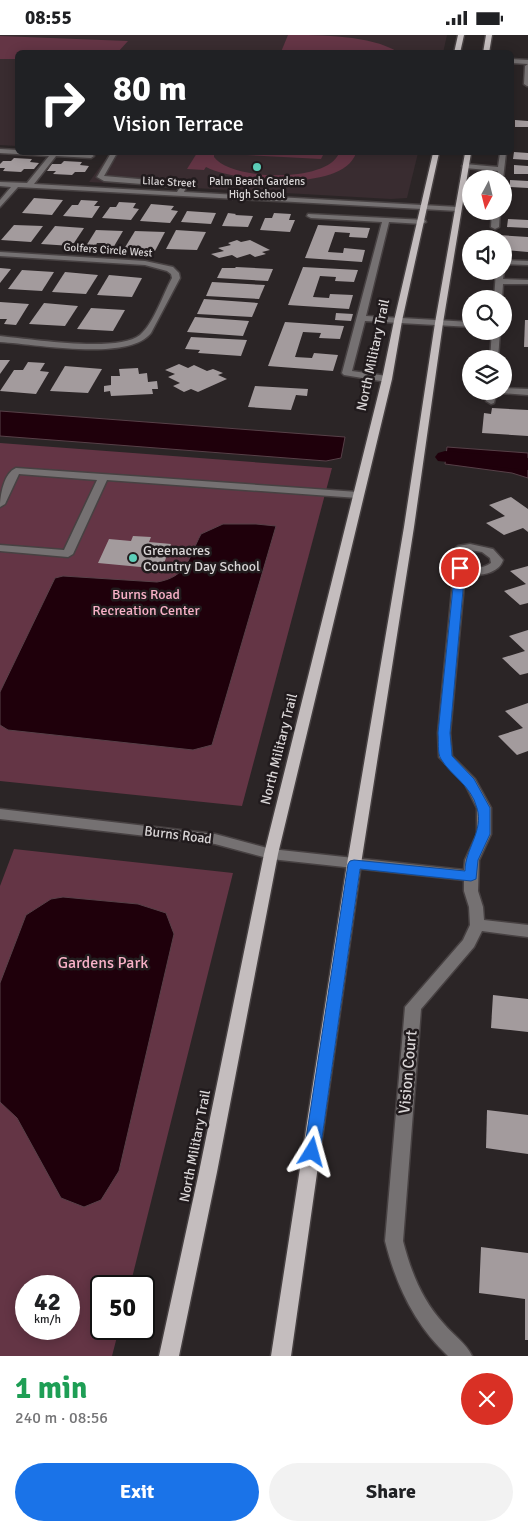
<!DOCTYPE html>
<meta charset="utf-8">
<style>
:root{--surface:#fff;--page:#f2f2f2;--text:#202124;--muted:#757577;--accent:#1a73e8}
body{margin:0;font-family:Signika,sans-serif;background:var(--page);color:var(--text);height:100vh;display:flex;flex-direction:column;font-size:19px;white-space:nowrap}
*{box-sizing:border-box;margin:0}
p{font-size:16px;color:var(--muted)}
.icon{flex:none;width:28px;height:28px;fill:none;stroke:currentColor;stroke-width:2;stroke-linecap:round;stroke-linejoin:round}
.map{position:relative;height:1321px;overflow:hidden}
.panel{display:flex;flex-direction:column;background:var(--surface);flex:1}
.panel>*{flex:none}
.hud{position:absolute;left:15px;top:15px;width:499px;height:105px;border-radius:8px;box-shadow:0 2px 12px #0003;background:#202124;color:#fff;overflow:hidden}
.needle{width:32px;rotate:187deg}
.tools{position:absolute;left:462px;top:135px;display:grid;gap:10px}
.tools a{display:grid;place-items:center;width:50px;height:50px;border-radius:50%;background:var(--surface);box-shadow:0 2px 12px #0003;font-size:25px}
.speed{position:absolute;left:15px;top:1240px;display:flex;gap:10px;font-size:25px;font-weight:700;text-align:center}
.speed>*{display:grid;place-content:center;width:65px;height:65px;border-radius:50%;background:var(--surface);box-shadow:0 2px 12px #0003;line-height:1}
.speed small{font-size:12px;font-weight:400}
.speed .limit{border:2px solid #111;border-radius:8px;background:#fff;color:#111}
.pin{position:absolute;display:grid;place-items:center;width:42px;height:42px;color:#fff;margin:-21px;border:2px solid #fff;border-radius:50%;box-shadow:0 1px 5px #0007}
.me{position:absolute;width:55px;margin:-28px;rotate:8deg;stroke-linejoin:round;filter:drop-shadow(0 0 4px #0008)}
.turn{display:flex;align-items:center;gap:18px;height:105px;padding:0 15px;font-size:22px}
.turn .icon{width:65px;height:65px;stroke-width:2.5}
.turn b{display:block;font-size:35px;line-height:42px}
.round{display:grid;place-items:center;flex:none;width:52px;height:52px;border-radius:26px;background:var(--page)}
.summary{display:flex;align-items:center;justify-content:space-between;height:85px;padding:0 15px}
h1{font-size:30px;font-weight:700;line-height:38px;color:#1e9e55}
.button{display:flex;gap:10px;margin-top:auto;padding:10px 15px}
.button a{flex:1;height:58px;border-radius:30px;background:var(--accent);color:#fff;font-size:20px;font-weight:700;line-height:58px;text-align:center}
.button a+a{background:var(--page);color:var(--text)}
.status{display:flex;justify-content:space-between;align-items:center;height:35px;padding:0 25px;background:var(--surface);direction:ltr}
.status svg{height:14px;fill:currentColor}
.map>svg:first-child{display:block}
.built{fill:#392c30}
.green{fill:#643545;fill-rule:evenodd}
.water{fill:#1f000b;stroke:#574048}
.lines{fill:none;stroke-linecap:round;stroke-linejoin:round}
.canal{fill:#1f000b;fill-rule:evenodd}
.building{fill:#a39b9d}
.minor-casing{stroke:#474142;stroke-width:3}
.major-casing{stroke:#474142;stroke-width:3}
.minor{fill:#757172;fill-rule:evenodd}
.major{fill:#c4bdbe;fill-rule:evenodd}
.route{fill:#1a73e8;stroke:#114b97}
.poi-dot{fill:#5dceb9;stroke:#211b1d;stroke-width:2}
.labels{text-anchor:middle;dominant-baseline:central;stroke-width:5;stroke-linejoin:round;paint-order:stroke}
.far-poi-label{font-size:11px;fill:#d9d5d6;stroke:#211b1d}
.far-street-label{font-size:11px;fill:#d9d5d6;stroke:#211b1d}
.street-label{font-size:14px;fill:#d9d5d6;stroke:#211b1d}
.poi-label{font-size:14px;fill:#d9d5d6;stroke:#211b1d;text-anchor:start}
.park-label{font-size:14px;fill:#f8b1c7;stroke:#211b1d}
.near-park-label{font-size:16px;fill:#f8b1c7;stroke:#211b1d}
.near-street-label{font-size:16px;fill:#d9d5d6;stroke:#211b1d}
</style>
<div class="status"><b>08:55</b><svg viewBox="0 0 49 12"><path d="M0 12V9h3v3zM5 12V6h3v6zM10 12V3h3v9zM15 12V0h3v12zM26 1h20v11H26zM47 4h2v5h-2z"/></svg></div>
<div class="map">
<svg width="528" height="1321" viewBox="0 0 528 1321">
<rect width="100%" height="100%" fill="#2b2526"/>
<!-- built -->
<g class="built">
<path d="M0 0H447L443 18H18L17 111 0 110Z"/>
<path d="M110 118H418L407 163 391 164 89 147Z"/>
</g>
<!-- green -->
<g class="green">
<path d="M288 0C321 0 370 0 398 17H281Z"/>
<path d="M0 1 128 6 118 17 18 18 17 24H0Z"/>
<path d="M197 118H214V122C231 146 328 148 339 118H356C343 158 235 147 206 132L204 135 187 134Z"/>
<path d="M226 118H324L321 124 225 119Z"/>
<path d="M0 408 332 433 242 771 0 746Z"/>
<path d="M14 814 233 838 130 1251H101V1294H119L112 1321H0V851ZM26 1251H69V1294H26Z"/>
</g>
<!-- water -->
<g class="water">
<path d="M0 376 345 402 341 423 326 426 0 401Z"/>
<path d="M447 412 528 418V443L512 438 445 429Z"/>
<path d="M223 489H256L276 491 212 710 193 715 8 695 0 690V657L55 543 63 541 157 547C187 542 188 524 201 499Z"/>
<path d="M63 862 138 869 166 878 174 899 119 1136 101 1165 84 1172 61 1163 17 1083 0 1067V948L26 880 51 864Z"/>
</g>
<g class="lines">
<!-- canal -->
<path class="canal" d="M445 416 528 423V435L438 426 435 422 438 418Z"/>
</g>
<!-- building -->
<g class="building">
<path d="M515 85 528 86V92H515Z"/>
<path d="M514 117 528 118V125L513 124Z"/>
<path d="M14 123 32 124 30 127 39 128 34 134H24L21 137 3 136 5 133H0V129L3 126H11Z"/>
<path d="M64 126 82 127 80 130 89 131 85 137H75L72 140 53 139 56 136H47L52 129H61Z"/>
<path d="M514 130 528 131V139H514Z"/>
<path d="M510 145 528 146V153L510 152Z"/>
<path d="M34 163 63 165 52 180 22 178Z"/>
<path d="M81 165 98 166 94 171H100L92 183 63 181 72 170H78Z"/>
<path d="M119 167 136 168 133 173 139 174 131 185 102 183 110 172H116Z"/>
<path d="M151 169 174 171 171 175 178 176 170 188 140 186Z"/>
<path d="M187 176 216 178 211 189 181 187Z"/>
<path d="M228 178 236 179 235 180 253 181 248 192 222 191Z"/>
<path d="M274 178 291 179 289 185H295L290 197 260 195 265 183H272Z"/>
<path d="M508 184 528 185V193L507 192Z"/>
<path d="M14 190 43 191 31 207 1 205Z"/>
<path d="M318 190 370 193 367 203 349 202 350 198 335 197 328 217 343 218 344 213 365 215 362 227 305 223Z"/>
<path d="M55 191 84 193 72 211 41 209Z"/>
<path d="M96 195 123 196 113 213 102 212 105 208H97L95 212 86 211Z"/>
<path d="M176 195 206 197 197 215 166 214Z"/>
<path d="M135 196 165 197 155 216 124 214Z"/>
<path d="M498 200 528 202V217L505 215 504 204H497Z"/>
<path d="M237 205 241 207 250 205 270 215 262 217 266 219 255 222 250 219 237 223 232 220 219 223 211 219 224 216 218 213 231 210 228 208Z"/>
<path d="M236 232 273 234 268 246 217 243 222 233H235Z"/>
<path d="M303 232 358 235 354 247 335 246 336 242 320 241 313 262 329 263 330 259 353 260 349 274 288 270Z"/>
<path d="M0 233 11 234 0 248Z"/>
<path d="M22 235 54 237 42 256 8 254Z"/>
<path d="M65 237 98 240 86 259 52 257Z"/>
<path d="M109 240 142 243 132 262 97 260Z"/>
<path d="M212 247 265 250 259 264 206 261Z"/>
<path d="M204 264 258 268 252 282 197 279Z"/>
<path d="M0 267 29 269 16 290 4 289 7 284H0Z"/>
<path d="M44 268 78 271 65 291 29 289Z"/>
<path d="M91 273 125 275 113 296 77 294Z"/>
<path d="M336 278 353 279 351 286 335 285Z"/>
<path d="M195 282 249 286 243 301 187 297Z"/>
<path d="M525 285H528V312H524Z"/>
<path d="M285 287 344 291 340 304 319 303 321 298 303 297 295 322 312 323 314 318 338 320 333 336 268 331Z"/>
<path d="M191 302 247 305 241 321 198 318 200 315 185 314Z"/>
<path d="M0 325H10L0 339Z"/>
<path d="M28 327 45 328 40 336 49 337 36 359 0 356 14 335H23Z"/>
<path d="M179 329 188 333 194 330 207 336 213 334 223 338 218 340 227 344 198 357 191 354 184 357 173 351 180 348 168 342 175 339 165 335Z"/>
<path d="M65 331 102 334 88 358 50 356Z"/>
<path d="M138 333 139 339 147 338 148 347 157 346 158 354H152L153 359 111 361 110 356 104 357V351L111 350V341H120L119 334Z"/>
<path d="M255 351 308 354 307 361 296 360 291 375 248 372Z"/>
<path d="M492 373 528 375V401L482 398 484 378 491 379Z"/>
<path d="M511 462 528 474V497L523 493 504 500 486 488 505 481 489 470Z"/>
<path d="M133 501 151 502 149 507 171 509 162 534 98 528 109 504 131 506Z"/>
<path d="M528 531V568L520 570 504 556 526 549 510 536Z"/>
<path d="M528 595V638L520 640 502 623 525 616 509 601Z"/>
<path d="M528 668V716L517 720 498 701 523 693 505 676Z"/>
<path d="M493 960 528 964V997L491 993Z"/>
<path d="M487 1075 528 1080V1119L486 1113Z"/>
<path d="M481 1212 528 1218V1305H525V1264L479 1258Z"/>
</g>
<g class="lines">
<defs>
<g id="minor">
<path d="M511 24 528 25V29L511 28Z"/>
<path d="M528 29V51H527L524 49 525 31Z"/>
<path d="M0 114 18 115V118L91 119 94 121 91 123 56 121 34 149 177 157 180 152 104 146 97 142 111 118H117L104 141 184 148 187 150 184 157 458 172 462 174 458 176 18 152 0 172V165L11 152 0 151V147L27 148 49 121 0 118Z"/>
<path d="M500 118H506L503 144H497L498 136 465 133 462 131 465 129 498 132Z"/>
<path d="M492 176H500L499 192 495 194 491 192Z"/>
<path d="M308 179 425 185 426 187 422 189 389 187 366 281 471 287V292L365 286 352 336 387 341 392 344 387 347 344 340 342 338 382 187 311 183 307 181Z"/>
<path d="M0 217 145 226 173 232 179 238 180 243 151 298C128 327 35 309 0 307V301C30 304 118 318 140 300 154 288 163 259 172 243L171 239 167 236 145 230 0 221Z"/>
<path d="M504 225 528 226V230L504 229Z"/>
<path d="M496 236H504L503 244 528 245V249H503L502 264H494Z"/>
<path d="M492 296H500L498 324H490Z"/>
<path d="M504 353 528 354V360L501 358 500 356H504Z"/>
<path d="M487 356H497L494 368 491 369 486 366Z"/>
<path d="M16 433 358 457 363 460 358 463 107 445 73 519 68 522 0 516V510L64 515 97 445 19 439 5 469 0 472C0 460 4 438 16 433Z"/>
<path d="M470 509 493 514 503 525C499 539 477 542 465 539L450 698 452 721 475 744 491 773V799L479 825 478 856 483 872 484 885 528 890V902L482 896 474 912 421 974 403 1206C411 1237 422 1265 444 1289 453 1300 466 1308 472 1321H448C414 1289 396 1250 385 1206L405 972 463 905 470 890 469 872 464 856V845L271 824 215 809 0 784V774L215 799 271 814 464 835 465 825 477 799V773L465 749 439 722 438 698 454 535 448 527V520L458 511ZM470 515 482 517 490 523 491 528C482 534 471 535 461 529L459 521 465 516Z"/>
</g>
<g id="major">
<path d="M458 0H464L460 18H454Z"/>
<path d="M486 0H492L489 18H483Z"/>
<path d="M433 118H439L402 286 392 344 278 819 217 1137 179 1321H159L199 1137 264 819 382 344 394 286Z"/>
<path d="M465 118H471L443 288 414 492 361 829 291 1321H271L347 829 404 492 435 288Z"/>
</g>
</defs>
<!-- minor casing -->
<use href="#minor" class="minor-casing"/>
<!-- major casing -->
<use href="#major" class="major-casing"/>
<!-- minor -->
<use href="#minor" class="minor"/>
<!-- major -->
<use href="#major" class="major"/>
</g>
<!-- route -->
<path class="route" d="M460 530 465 533 450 698 452 721 474 744 490 773V799L478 825 476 844 471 846 360 834 320 1117 318 1121 312 1123 306 1121 304 1117 348 829 350 826 354 825 465 836C465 814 484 796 477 773 471 750 451 741 441 724 437 718 439 705 438 698L455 533Z"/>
<!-- markers -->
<g class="poi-dot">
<circle cx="257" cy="132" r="5"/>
<circle cx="133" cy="523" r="5"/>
</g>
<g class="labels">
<!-- far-poi labels -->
<g class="far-poi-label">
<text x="257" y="146">Palm Beach Gardens<tspan x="257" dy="13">High School</tspan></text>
</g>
<!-- far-street labels -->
<g class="far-street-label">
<text transform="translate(169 147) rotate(3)">Lilac Street</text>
<text transform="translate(108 215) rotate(4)">Golfers Circle West</text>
</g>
<!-- street labels -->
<g class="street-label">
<text transform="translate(373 320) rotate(-78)">North Military Trail</text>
<text transform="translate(279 714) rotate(-76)">North Military Trail</text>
<text transform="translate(178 800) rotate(7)">Burns Road</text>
<text transform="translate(195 1111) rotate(-79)">North Military Trail</text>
</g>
<!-- poi labels -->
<g class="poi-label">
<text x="143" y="515">Greenacres<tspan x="143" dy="16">Country Day School</tspan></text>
</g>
<!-- park labels -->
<g class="park-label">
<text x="146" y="559">Burns Road<tspan x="146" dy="16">Recreation Center</tspan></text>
</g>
<!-- near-park labels -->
<g class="near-park-label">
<text x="103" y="928">Gardens Park</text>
</g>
<!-- near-street labels -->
<g class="near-street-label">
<text transform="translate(408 1037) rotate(-85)">Vision Court</text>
</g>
</g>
</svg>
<div class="tools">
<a><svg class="needle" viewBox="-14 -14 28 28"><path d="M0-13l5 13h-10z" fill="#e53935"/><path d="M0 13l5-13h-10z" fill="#757577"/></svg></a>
<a><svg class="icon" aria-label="sound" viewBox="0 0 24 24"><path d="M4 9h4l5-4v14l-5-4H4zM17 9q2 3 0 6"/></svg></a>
<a><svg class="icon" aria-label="search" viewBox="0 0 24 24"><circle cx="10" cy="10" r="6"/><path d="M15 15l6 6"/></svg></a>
<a><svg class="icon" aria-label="layers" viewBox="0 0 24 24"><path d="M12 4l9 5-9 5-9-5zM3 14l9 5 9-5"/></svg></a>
</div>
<div class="speed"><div>42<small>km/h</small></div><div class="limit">50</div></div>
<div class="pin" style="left:460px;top:533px;background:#d93025"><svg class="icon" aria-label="arrive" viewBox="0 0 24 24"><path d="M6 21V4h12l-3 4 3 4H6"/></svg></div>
<svg class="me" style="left:312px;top:1117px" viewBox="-20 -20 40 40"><path d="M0-17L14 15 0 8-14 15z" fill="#1a73e8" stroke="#fff" stroke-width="4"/></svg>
<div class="hud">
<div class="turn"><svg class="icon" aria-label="right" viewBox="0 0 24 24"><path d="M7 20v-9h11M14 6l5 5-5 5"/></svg><div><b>80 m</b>Vision Terrace</div></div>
</div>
</div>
<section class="panel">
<div class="summary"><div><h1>1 min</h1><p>240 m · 08:56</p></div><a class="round" style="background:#d93025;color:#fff"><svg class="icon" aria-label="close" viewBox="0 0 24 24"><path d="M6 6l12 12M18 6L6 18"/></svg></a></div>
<div class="button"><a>Exit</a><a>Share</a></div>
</section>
